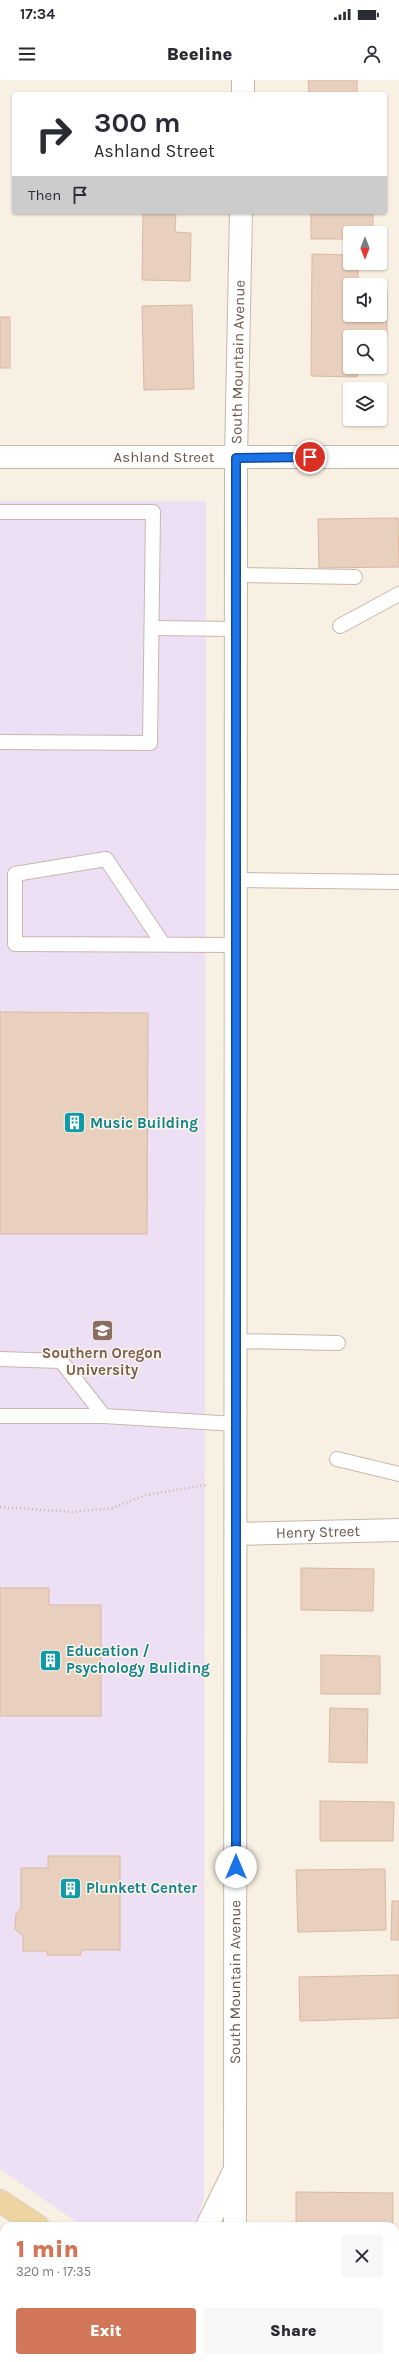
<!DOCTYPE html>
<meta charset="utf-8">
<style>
:root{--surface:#fff;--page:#f7f7f7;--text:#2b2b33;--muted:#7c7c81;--accent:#d17658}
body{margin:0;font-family:Karla,sans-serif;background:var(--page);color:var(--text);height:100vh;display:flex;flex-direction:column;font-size:15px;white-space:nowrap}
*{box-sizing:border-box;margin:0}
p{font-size:13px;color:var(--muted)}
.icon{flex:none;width:22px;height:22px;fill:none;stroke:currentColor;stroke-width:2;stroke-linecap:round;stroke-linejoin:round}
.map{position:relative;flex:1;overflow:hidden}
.drawer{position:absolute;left:0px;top:2142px;width:399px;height:140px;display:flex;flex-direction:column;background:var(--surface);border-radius:12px 12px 0 0;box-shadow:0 1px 3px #0004}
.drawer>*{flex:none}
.guide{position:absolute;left:12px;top:12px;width:375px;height:122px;border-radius:4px;box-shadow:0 1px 3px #0004;background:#fff;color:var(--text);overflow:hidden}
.needle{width:26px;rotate:180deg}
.controls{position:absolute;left:343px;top:146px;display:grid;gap:8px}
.controls a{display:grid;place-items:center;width:44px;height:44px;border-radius:4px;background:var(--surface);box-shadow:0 1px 3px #0004;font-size:20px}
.pin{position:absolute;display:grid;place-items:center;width:34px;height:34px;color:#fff;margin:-17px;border:2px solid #fff;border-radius:50%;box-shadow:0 1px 4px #0007}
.me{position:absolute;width:44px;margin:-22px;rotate:0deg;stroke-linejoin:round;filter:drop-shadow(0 0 3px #0008)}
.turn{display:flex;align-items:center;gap:14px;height:84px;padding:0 16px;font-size:18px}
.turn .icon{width:52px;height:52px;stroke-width:2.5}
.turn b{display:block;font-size:28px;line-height:34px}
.then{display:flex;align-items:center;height:38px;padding:0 16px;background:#0003;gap:8px;font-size:15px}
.round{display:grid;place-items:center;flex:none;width:42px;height:42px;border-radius:4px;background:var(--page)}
.overview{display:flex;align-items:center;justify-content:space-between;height:68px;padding:0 16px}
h1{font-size:24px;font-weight:800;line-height:30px;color:var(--accent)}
.button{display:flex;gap:8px;margin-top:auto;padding:8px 16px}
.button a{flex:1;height:46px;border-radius:4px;background:var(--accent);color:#fff;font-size:16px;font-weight:800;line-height:46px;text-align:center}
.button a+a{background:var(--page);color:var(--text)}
.status{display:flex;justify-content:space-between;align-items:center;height:28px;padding:0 20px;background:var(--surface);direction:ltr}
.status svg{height:11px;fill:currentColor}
header{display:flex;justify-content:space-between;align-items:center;height:52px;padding:0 16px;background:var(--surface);font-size:18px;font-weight:800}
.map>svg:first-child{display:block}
.education{fill:#eddff4}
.building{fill:#e9d0be;stroke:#dab8a1}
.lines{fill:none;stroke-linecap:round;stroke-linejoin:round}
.service-casing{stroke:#c7b8ab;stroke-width:16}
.minor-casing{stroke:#c7b8ab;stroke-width:24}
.primary-casing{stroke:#d6d0cd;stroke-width:24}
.path{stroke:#ceb4a2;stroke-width:2.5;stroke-dasharray:1 3;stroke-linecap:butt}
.service{stroke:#fff;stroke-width:14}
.minor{stroke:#fff;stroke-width:22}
.primary{stroke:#eed4a3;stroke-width:22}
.route-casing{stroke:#114b97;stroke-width:10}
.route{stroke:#1a73e8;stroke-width:7}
.labels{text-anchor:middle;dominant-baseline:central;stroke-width:3;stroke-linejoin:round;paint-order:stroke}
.street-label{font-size:15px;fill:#6c584c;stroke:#fcf4e8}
.culture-label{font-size:15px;font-weight:bold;fill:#0d838f;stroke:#fcf4e8;text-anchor:start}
.education-label{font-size:15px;font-weight:bold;fill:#785e54;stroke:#fcf4e8}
</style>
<div class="status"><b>17:34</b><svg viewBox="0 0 49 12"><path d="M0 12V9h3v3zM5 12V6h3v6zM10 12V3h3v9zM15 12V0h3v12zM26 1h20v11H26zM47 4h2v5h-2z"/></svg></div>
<header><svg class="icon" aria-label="menu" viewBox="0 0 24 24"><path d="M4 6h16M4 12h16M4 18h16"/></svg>Beeline<svg class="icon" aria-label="person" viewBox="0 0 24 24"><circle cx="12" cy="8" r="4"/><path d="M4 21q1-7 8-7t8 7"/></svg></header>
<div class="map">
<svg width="399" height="2282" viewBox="0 0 399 2282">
<rect width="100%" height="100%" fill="#f8f0e2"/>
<!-- education -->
<path class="education" d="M0 421H206L204 2118 196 2146H82L0 2089Z"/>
<!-- building -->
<g class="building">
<path d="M308 0H357V14H309Z"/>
<path d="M143 132H176L175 152 191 153 190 201 142 200Z"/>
<path d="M311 132H373V153H350V159H311Z"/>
<path d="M312 174 350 175V183H358V205H350V235H380V209L387 210V257H350V287H358L357 297 311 296Z"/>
<path d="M192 225 194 309 144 310 142 226Z"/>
<rect x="0" y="237" width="10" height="51"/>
<path d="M398 438 399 487 319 488 318 439Z"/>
<path d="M0 932 148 933 147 1154H0Z"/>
<path d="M301 1488 374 1489 373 1531 301 1530Z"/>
<path d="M0 1508H49V1525H101V1636H0Z"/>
<path d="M321 1575 380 1576V1614H321Z"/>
<path d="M330 1628 368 1629 367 1683 329 1682Z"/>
<path d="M320 1721 394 1722 393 1761H320Z"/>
<path d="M48 1776H120V1870H81V1875H47V1871H23V1856L15 1849 16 1834 21 1828V1788H48Z"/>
<path d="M385 1789 386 1850 298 1852 296 1790Z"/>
<path d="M392 1821H399V1860H391Z"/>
<path d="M399 1895V1938L300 1941 299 1897Z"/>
<path d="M296 2112 393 2113V2146H313V2144H296Z"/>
<rect x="0" y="2278" width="51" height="4"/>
</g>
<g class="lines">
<defs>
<g id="service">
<path d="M0 432H153L150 663 0 662"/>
<path d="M236 495 355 497"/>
<path d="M340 546 399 514"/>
<path d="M152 548 236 549"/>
<path d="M236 800 399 802"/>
<path d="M163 864 106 779 15 794V864L236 865"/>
<path d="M236 1261 338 1263"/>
<path d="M0 1279 61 1281 104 1336"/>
<path d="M0 1336H104L236 1344"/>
<path d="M337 1379 399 1394"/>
</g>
<g id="minor">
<path d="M243 14V0"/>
<path id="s1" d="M0 377H399"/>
<path id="s2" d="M236 1454 399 1450"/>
<path d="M207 2146 233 2093"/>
<path id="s3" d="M235 2146 236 378 241 132"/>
</g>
<g id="primary">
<path d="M0 2121 38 2146"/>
<path d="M0 2184 4 2187"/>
<path d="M137 2278 143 2282"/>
<path d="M237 2278 242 2282"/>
</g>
</defs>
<!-- service casing -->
<use href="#service" class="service-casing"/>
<!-- minor casing -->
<use href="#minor" class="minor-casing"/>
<!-- primary casing -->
<use href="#primary" class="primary-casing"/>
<!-- path -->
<path class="path" d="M0 1427 73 1432 113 1428 146 1415 206 1405"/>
<!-- service -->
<use href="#service" class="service"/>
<!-- minor -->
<use href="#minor" class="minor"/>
<!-- primary -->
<use href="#primary" class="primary"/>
</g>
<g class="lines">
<defs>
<path id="route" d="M236 1787V378L310 377"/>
</defs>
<!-- route casing -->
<use href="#route" class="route-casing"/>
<!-- route -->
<use href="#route" class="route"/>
</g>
<!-- icons -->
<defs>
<symbol id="building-square" viewBox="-11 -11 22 22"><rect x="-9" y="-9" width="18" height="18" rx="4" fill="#0f9aa8" stroke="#fcf4e8"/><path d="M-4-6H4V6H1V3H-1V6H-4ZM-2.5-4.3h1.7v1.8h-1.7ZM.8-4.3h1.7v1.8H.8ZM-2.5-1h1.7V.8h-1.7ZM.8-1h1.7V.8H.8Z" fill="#fff"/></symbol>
<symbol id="university-square" viewBox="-11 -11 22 22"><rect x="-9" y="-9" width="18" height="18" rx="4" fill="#8d6e63" stroke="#fcf4e8"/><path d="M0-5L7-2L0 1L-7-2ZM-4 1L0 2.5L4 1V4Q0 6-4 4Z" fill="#fff"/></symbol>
</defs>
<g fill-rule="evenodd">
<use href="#building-square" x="62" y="1030" width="25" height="25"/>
<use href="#university-square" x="90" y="1238" width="25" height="25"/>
<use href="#building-square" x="38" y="1568" width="25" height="25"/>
<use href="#building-square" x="58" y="1796" width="25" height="25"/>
</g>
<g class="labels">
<!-- street labels -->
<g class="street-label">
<text stroke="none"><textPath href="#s3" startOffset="1864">South Mountain Avenue</textPath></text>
<text stroke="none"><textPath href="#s1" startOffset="164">Ashland Street</textPath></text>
<text stroke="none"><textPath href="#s2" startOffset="82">Henry Street</textPath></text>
<text stroke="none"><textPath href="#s3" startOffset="244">South Mountain Avenue</textPath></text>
</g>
<!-- culture labels -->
<g class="culture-label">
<text x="90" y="1043">Music Building</text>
<text x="66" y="1571">Education /<tspan x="66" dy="17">Psychology Buliding</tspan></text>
<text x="86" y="1808">Plunkett Center</text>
</g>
<!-- education labels -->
<g class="education-label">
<text x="102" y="1273">Southern Oregon<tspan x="102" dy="17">University</tspan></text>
</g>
</g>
</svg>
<div class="controls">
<a><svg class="needle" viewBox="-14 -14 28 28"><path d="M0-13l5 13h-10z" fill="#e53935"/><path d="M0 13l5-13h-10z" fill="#7c7c81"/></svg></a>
<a><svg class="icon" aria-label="sound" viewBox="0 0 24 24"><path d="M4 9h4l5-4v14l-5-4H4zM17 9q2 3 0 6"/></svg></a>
<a><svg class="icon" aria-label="search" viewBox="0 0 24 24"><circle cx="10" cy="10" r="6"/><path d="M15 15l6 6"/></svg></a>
<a><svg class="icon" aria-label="layers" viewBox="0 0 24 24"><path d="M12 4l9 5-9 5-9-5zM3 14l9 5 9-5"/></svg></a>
</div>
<div class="pin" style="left:310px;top:377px;background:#d93025"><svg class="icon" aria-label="arrive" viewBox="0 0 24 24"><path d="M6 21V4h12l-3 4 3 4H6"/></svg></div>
<svg class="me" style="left:236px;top:1787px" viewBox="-20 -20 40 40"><circle r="19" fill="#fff"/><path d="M0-13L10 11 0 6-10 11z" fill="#1a73e8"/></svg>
<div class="guide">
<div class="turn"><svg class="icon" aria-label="right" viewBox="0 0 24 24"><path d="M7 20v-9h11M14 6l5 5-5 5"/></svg><div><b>300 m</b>Ashland Street</div></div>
<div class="then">Then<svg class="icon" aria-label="arrive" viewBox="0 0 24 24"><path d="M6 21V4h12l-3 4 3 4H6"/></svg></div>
</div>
<section class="drawer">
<div class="overview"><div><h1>1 min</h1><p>320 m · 17:35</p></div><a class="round"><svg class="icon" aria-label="close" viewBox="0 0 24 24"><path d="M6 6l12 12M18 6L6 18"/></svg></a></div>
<div class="button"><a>Exit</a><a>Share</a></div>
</section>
</div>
